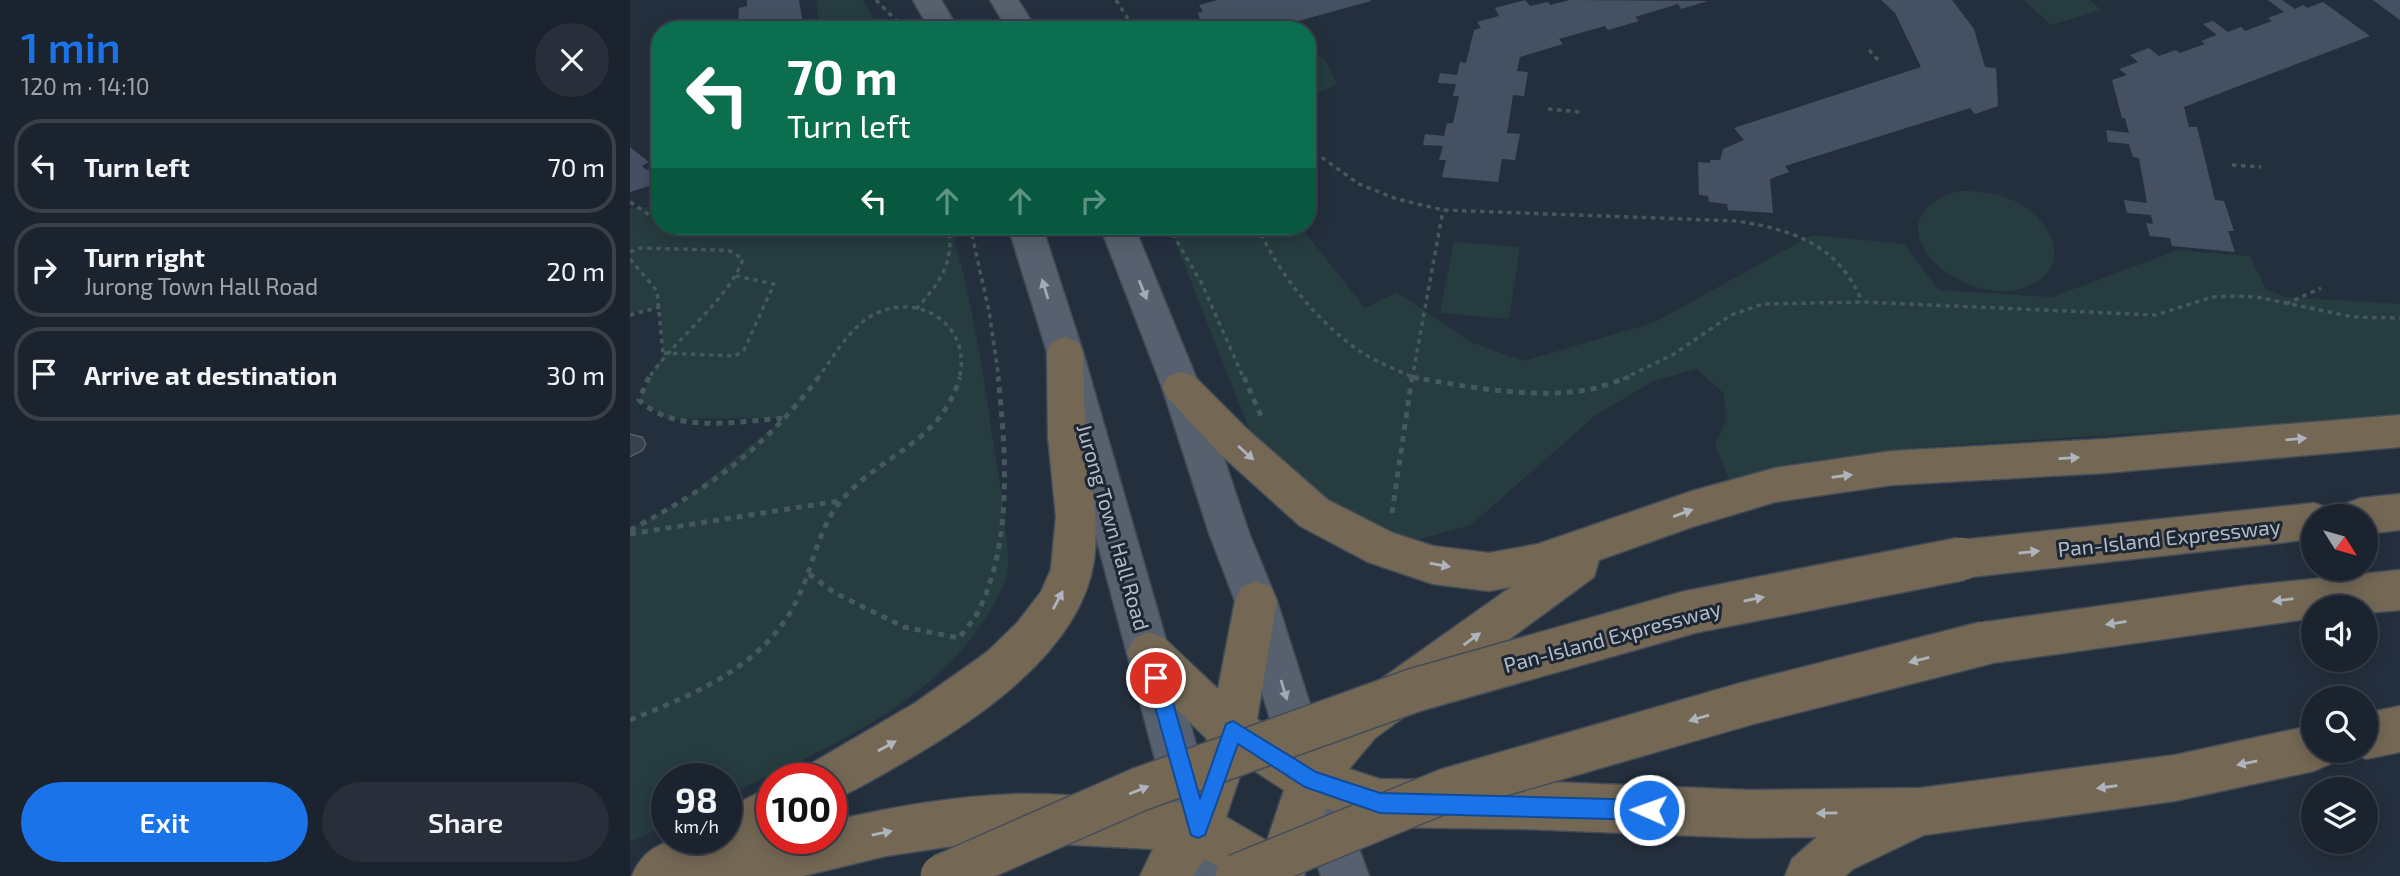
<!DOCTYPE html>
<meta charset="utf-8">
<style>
:root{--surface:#1b232e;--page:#282f3a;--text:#f1f3f6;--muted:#a0a4aa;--line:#39404a;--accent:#1a73e8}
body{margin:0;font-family:"Exo 2",sans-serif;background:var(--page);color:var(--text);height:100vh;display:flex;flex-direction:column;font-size:26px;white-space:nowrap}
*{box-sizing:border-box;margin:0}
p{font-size:23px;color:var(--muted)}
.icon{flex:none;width:38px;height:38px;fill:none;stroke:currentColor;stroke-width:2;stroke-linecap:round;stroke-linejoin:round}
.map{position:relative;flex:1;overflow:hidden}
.drawer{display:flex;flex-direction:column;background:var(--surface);width:630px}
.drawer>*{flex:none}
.top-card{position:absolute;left:21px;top:21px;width:665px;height:214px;border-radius:28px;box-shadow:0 4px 18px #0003,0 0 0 2px var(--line);background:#0b6e4f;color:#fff;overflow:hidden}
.needle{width:46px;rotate:127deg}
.controls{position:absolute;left:1671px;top:504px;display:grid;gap:14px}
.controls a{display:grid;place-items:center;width:77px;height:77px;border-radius:50%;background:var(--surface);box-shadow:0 4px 18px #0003,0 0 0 2px var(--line);font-size:35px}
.speed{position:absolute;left:21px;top:763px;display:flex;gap:14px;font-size:35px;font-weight:700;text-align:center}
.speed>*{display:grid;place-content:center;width:91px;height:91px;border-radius:50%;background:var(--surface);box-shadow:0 4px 18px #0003,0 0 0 2px var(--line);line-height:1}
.speed small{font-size:18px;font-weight:400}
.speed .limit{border:10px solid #d22;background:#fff;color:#111}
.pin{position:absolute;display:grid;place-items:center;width:60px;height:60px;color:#fff;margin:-30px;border:4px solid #fff;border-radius:50%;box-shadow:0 2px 7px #0007}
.me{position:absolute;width:77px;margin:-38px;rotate:272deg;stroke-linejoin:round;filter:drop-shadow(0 0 5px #0008)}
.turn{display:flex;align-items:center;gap:24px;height:147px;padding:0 21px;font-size:32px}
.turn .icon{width:91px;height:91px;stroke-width:2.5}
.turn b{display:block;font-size:49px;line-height:60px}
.lanes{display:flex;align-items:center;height:66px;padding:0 21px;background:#0003;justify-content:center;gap:35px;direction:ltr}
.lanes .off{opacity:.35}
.round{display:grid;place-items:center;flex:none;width:74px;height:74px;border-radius:37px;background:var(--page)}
.headline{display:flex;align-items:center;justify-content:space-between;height:119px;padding:0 21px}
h1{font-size:42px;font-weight:600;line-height:52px;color:var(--accent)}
.primary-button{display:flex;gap:14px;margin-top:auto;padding:14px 21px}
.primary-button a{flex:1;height:80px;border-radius:42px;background:var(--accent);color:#fff;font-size:28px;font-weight:600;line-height:80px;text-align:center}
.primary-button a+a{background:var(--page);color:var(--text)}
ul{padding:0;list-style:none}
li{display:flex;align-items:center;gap:21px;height:94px;margin:0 14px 10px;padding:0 7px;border:4px solid var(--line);border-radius:28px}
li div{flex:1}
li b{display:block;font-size:26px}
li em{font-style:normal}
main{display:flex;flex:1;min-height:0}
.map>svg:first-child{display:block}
.green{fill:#263c3f}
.building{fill:#455162}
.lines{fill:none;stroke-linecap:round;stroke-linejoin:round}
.service-casing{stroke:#565f6c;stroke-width:3}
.primary-casing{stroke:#414a57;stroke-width:3}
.motorway-casing{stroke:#434c59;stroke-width:3}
.path-far1{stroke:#44595c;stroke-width:3.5;stroke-dasharray:4.5 4.5;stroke-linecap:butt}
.path{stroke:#44595c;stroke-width:5;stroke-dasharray:6 6;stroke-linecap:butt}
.service{fill:#38414e;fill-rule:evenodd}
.primary{fill:#56606e;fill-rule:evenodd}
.motorway{fill:#746855;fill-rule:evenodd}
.motorway-bridge-casing{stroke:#434c59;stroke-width:46;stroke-linecap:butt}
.motorway-bridge{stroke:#746855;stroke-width:43}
.oneway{fill:#a1aab7}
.oneway2{fill:#aeb4bd}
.route{fill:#1a73e8;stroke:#114b97;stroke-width:2}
.labels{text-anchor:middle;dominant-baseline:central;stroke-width:6;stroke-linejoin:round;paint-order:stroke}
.street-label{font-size:21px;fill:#b4bcc9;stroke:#1d2633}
</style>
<main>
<section class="drawer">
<div class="headline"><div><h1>1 min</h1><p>120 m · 14:10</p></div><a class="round"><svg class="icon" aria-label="close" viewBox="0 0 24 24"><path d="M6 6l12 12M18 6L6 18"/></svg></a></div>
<ul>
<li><svg class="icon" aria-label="left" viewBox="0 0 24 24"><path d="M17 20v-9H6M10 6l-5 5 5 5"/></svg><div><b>Turn left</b></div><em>70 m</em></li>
<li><svg class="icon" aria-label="right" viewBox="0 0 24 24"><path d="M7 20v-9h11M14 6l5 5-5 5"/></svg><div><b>Turn right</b><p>Jurong Town Hall Road</p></div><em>20 m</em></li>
<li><svg class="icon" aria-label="arrive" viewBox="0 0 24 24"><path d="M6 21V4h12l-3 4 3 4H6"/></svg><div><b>Arrive at destination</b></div><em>30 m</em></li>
</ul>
<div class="primary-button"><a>Exit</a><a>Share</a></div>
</section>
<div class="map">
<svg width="1770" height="876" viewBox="0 0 1770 876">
<rect width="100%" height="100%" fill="#242f3e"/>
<!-- green -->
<g class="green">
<path d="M186 0H233L249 30H190Z"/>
<path d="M1394 0H1460L1471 10 1421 25Z"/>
<path d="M677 51 694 58 707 84 677 99Z"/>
<path d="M1328 191C1350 191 1371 193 1390 204 1428 226 1443 274 1390 289 1325 306 1235 219 1328 191Z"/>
<path d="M30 206V226H320C341 293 352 364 362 434 367 470 375 507 377 544 377 552 379 563 378 571 375 585 366 601 358 614 302 707 190 751 96 796V779H37V825L0 842V529L52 501 154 418 37 419 9 400 33 353 30 308 0 313V208Z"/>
<path d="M539 226H670L735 308 767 292 843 343 894 361 1025 322 1182 235 1274 244 1309 290 1422 297 1548 250 1620 256 1636 289 1656 297 1770 304V417L1292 447 1100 481 1085 444 1096 421 1094 393 1066 369 1024 381 967 414 841 525 787 540 755 533 721 519 641 457 620 431Z"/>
<path d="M824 242 890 247 879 319 810 313Z"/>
</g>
<!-- building -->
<g class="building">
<path d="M117 0H169L174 30H119L118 23 108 26 109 8 117 6Z"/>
<path d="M588 0H741V1L635 30H568L566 25 571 24 568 13 573 12 569 5Z"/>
<path d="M895 0 900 6 918 2 920 5 940 0 1078 1 1051 9 1048 4 1005 17 1009 21 978 30 975 26 929 39 933 44 890 57 887 71 898 72 894 96 883 95 877 133 890 134 885 160 872 159 868 182 812 177 816 160H809L813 146 793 145 795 134 814 136 817 123H823L829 96H823L826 84 808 83 810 73 827 75 830 62 836 63 844 30 851 28 847 22 869 16 865 8Z"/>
<path d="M1251 0H1322L1344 29 1355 67 1366 68 1368 106 1345 114 1340 108 1155 166 1159 172 1140 179 1143 213 1098 210 1097 204 1079 202 1078 196 1069 195 1068 162 1080 163V160H1090L1093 149 1114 140 1104 128 1291 67 1265 13Z"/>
<path d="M1638 0H1652L1665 9 1673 5 1677 8 1693 2 1740 36 1554 107 1559 127H1567L1585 200 1594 201 1604 231H1598L1605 252 1542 246 1540 238 1520 236 1516 223 1523 224 1521 215 1497 213 1494 200 1517 203 1509 158 1503 157 1499 144 1478 142 1476 130 1499 133 1495 118H1492L1482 80 1497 75 1489 69 1508 62 1500 55 1519 48 1529 56 1546 50 1550 53 1575 44 1571 41 1587 35 1573 24 1583 21 1598 32 1611 27 1615 31 1642 21 1638 18 1654 12Z"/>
<path d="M1743 0H1770V20Z"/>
<path d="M0 147 19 162 12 166 16 170 30 165V188L19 186 0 192Z"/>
</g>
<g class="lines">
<defs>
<path id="service" d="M0 435 12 438 15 444 12 450 0 456Z"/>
<g id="primary">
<path d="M283 0H311L329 30H300Z"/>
<path d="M360 0H388L407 30H378Z"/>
<path d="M378 226H412L453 352 604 876H556L417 352Z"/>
<path d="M470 226H504L570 387 619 533 647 601 704 780 739 876H691L658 780 605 601 579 533 532 387Z"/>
</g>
<g id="motorway">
<path d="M435 337 448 342 453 352C454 384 454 416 457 448 462 486 469 521 464 560 451 653 342 723 267 766 246 778 224 791 201 801V779H175L182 763 285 703 357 652 387 623 411 592 421 569 426 517 418 436 417 352 422 342Z"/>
<path d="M551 372 564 376 618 430 698 500 763 533 803 546 859 553 908 544 1062 491 1145 468 1262 451 1475 439 1770 415V447L1475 473 1262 485 1145 502 1062 527 969 560 964 577 745 738 719 769 750 779 895 781 1119 790 1290 788 1545 755 1684 725V751H1706L1700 764 1684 771 1545 801 1294 835 1223 869 1215 876H1155L1162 859 1187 837 1119 838 895 829 750 827 696 808 674 876H604L575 859 563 876H510L523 849 388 842 316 847 256 856 173 876H2C19 834 57 838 96 838V809L142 786V838H201V821C262 807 324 796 387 794 442 793 498 800 553 803L577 739 504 668 497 653 504 638 519 632 534 638 588 689 605 601 611 587 626 581 641 587 647 601 627 719 676 750 713 706 881 587 859 591 803 584 738 562 670 526 590 454 538 398 532 387 538 376ZM614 764 654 790 637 841 596 817Z"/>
<path d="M1770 494V530L1736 534V516H1711L1717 503 1731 498Z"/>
<path d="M1684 503 1698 508 1702 516H1684V539L1331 578 1316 572 1310 559 1316 546 1331 540Z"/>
<path d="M1770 570V610L1736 613V607H1684V618L1355 664 1340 658 1333 643 1340 628 1355 622 1614 586Z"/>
<path d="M1770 706V752L1736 759 1720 752 1736 751V713Z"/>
</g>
</defs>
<!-- service casing -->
<use href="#service" class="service-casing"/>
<!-- primary casing -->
<use href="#primary" class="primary-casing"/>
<!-- motorway casing -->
<use href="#motorway" class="motorway-casing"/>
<!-- path-far1 -->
<g class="path-far1">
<path d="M246 0 276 30"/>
<path d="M486 0 505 30"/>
<path d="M442 23 499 21"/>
<path d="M1239 50 1248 60"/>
<path d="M918 109 950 112"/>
<path d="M677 147 729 184 767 199 813 210 1107 221C1164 230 1209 245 1232 302"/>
<path d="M1602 165 1631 167"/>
<path d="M0 202 21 216 30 211"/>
<path d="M340 226 359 311 369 379"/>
<path d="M538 226 572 284 614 379"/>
<path d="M627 226C649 273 682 316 724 347 741 360 763 368 782 377L791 379"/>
<path d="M0 252 10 248 89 250 100 251 113 259C100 298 43 341 18 379"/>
<path d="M0 259 27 291 33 353"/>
<path d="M1656 304 1691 288"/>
<path d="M286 309C310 283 325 262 318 226"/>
<path d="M0 315 30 307"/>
<path d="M34 353 105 356 114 350 144 284 106 276"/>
<path d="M187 379C203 358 220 326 245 314 291 291 343 327 329 379"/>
<path d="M782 379 813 210"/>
<path d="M993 379 1044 354 1101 315 1133 304 1232 302 1526 315 1582 297 1605 296 1627 297 1723 317 1770 318"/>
</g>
<!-- path -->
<g class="path">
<path d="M19 377 9 400C46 435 108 421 155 418"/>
<path d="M614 377 632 418"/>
<path d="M782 377C837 387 907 400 962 389 974 386 987 381 999 377"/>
<path d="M762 513 782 377"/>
<path d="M0 530C81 487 133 450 189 377"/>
<path d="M0 534 209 501"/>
<path d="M179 574 205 593 274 627 329 638C335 630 343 621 348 612 383 542 376 452 368 377"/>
<path d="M0 720C67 693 140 664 170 593 184 563 189 527 211 501 251 453 310 445 330 377"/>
</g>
<!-- service -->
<use href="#service" class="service"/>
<!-- primary -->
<use href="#primary" class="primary"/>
<!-- motorway -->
<use href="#motorway" class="motorway"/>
<defs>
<g id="motorway-bridge">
<path d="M312 876 510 789 785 690 1060 612 1331 559"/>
<path d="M607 876 817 790 1115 704 1355 643"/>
</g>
</defs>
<!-- motorway-bridge casing -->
<use href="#motorway-bridge" class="motorway-bridge-casing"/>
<!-- motorway-bridge -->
<use href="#motorway-bridge" class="motorway-bridge"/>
</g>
<!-- one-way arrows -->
<defs><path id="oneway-solid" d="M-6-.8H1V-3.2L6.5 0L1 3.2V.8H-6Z" transform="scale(1.75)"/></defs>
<g class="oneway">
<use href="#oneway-solid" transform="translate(415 289) rotate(-107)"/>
<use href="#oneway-solid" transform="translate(513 290) rotate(68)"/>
<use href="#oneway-solid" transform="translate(654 690) rotate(73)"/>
</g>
<g class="oneway2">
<use href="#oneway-solid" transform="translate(1666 439) rotate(-5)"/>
<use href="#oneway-solid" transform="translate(616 453) rotate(42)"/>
<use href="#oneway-solid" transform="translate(1439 458) rotate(-3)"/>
<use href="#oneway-solid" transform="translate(1212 476) rotate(-8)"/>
<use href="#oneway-solid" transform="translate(1053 513) rotate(-20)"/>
<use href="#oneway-solid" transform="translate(1399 552) rotate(-6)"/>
<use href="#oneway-solid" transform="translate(810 565) rotate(10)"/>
<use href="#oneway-solid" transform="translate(1124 599) rotate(-11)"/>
<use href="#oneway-solid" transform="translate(428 600) rotate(-62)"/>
<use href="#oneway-solid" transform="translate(1653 600) rotate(173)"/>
<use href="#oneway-solid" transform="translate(1486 623) rotate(171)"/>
<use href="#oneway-solid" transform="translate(842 639) rotate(-36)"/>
<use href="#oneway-solid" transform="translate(1289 660) rotate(166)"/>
<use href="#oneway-solid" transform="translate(1069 718) rotate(164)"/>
<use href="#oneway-solid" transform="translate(257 746) rotate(-29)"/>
<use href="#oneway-solid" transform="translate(1617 763) rotate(168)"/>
<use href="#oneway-solid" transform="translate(1477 787) rotate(172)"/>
<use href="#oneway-solid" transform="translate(509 790) rotate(-22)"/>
<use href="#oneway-solid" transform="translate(1197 813) rotate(179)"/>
<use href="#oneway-solid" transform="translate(252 833) rotate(-12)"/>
</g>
<!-- route -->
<path class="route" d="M526 669 533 672 536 678 570 798 596 724 603 721 686 772 750 793 1019 800 1026 803 1029 810 1026 817 1019 820 750 813 675 787 608 744 575 835 568 838 561 835 559 828 517 678 520 672Z"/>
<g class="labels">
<!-- street labels -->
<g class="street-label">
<text transform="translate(484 527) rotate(74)">Jurong Town Hall Road</text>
<text transform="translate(1539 537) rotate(-6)">Pan-Island Expressway</text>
<text transform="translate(982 636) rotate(-15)">Pan-Island Expressway</text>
</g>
</g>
</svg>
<div class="controls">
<a><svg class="needle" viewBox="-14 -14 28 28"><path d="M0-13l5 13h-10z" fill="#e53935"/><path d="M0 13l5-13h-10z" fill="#a0a4aa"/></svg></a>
<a><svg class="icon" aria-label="sound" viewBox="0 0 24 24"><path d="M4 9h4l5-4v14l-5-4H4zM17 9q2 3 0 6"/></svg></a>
<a><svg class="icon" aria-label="search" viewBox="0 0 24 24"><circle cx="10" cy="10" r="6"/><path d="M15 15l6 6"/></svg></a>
<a><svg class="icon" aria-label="layers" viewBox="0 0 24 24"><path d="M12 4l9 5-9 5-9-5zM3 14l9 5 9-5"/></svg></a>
</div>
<div class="speed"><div>98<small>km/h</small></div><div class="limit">100</div></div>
<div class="pin" style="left:526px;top:678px;background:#d93025"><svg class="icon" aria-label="arrive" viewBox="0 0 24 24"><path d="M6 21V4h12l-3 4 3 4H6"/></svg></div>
<svg class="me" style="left:1019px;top:810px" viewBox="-20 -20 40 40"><circle r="17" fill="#1a73e8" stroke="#fff" stroke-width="3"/><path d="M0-11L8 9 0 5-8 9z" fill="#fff"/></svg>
<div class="top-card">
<div class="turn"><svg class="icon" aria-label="left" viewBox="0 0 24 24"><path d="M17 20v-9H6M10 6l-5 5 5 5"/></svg><div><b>70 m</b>Turn left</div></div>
<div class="lanes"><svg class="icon" aria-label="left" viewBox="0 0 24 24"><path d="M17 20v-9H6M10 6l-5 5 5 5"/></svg><svg class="icon off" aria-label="ahead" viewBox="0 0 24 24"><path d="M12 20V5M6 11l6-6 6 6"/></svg><svg class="icon off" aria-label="ahead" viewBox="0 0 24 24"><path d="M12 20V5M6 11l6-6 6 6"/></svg><svg class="icon off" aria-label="right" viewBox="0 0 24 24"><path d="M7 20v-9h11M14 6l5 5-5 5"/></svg></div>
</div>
</div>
</main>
